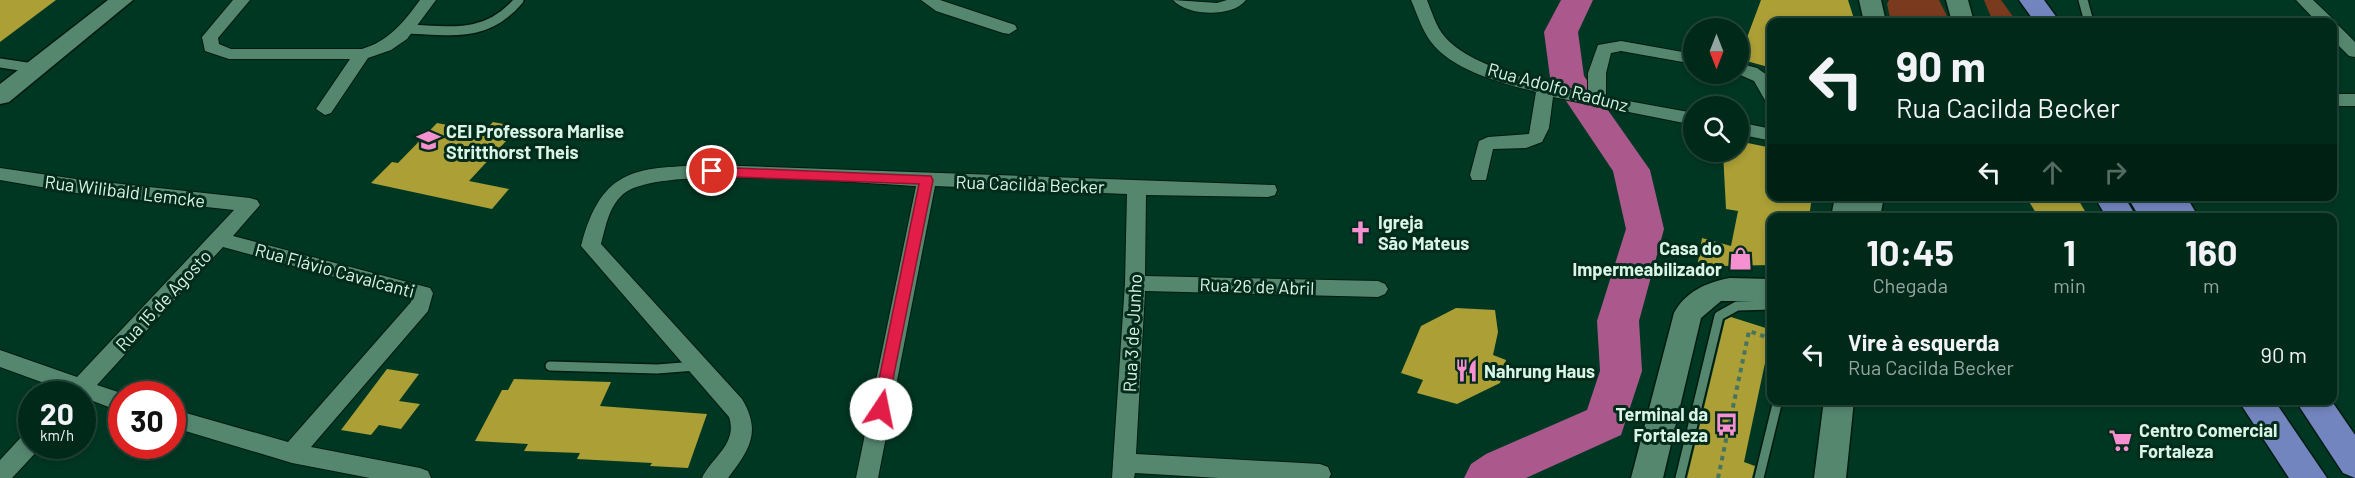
<!DOCTYPE html>
<html lang="pt">
<meta charset="utf-8">
<style>
:root{--surface:#00291a;--page:#0e3527;--text:#f1f3f6;--muted:#95a6a2;--line:#224539}
body{margin:0;font-family:Barlow,sans-serif;background:var(--page);color:var(--text);height:100vh;display:flex;flex-direction:column;font-size:22px;white-space:nowrap}
*{box-sizing:border-box;margin:0}
p{font-size:20px;color:var(--muted)}
.icon{flex:none;width:33px;height:33px;fill:none;stroke:currentColor;stroke-width:2;stroke-linecap:round;stroke-linejoin:round}
.map{position:relative;flex:1;overflow:hidden}
.side{position:absolute;left:1767px;top:213px;width:570px;height:192px;display:flex;flex-direction:column;background:var(--surface);border-radius:12px;box-shadow:0 3px 9px #0003,0 0 0 2px var(--line)}
.side>*{flex:none}
.banner{position:absolute;left:1767px;top:18px;width:570px;height:183px;border-radius:12px;box-shadow:0 3px 9px #0003,0 0 0 2px var(--line);background:#00291a;color:var(--text);overflow:hidden}
.needle{width:39px;rotate:180deg}
.controls{position:absolute;left:1683px;top:18px;display:grid;gap:12px}
.controls a{display:grid;place-items:center;width:66px;height:66px;border-radius:50%;background:var(--surface);box-shadow:0 3px 9px #0003,0 0 0 2px var(--line);font-size:30px}
.speed{position:absolute;left:18px;top:381px;display:flex;gap:12px;font-size:30px;font-weight:700;text-align:center}
.speed>*{display:grid;place-content:center;width:78px;height:78px;border-radius:50%;background:var(--surface);box-shadow:0 3px 9px #0003,0 0 0 2px var(--line);line-height:1}
.speed small{font-size:15px;font-weight:400}
.speed .limit{border:9px solid #d22;background:#fff;color:#111}
.pin{position:absolute;display:grid;place-items:center;width:51px;height:51px;color:#fff;margin:-26px;border:3px solid #fff;border-radius:50%;box-shadow:0 2px 6px #0007}
.me{position:absolute;width:66px;margin:-33px;rotate:11deg;stroke-linejoin:round;filter:drop-shadow(0 0 4px #0008)}
.turn{display:flex;align-items:center;gap:21px;height:126px;padding:0 30px;font-size:27px}
.turn .icon{width:78px;height:78px;stroke-width:2.5}
.turn b{display:block;font-size:42px;line-height:51px}
.lanes{display:flex;align-items:center;height:57px;padding:0 30px;background:#0003;justify-content:center;gap:30px;direction:ltr}
.lanes .off{opacity:.35}
.eta{display:flex;justify-content:space-evenly;align-items:center;height:102px;text-align:center}
.eta b{font-size:36px;font-weight:700;line-height:42px}
ul{padding:0;list-style:none}
li{display:flex;align-items:center;gap:18px;height:78px;padding:0 30px}
li div{flex:1}
li b{display:block;font-size:22px}
li em{font-style:normal}
.map>svg:first-child{display:block}
.green{fill:#793a1e}
.lines{fill:none;stroke-linecap:round;stroke-linejoin:round}
.river{fill:#ab598d;fill-rule:evenodd}
.building{fill:#ab9f35}
.lane-casing{stroke:#021b10;stroke-width:12}
.street-casing{stroke:#021b10;stroke-width:2}
.secondary-casing{stroke:#021b10;stroke-width:3}
.primary-casing{stroke:#021b10;stroke-width:3}
.path{stroke:#467462;stroke-width:4;stroke-dasharray:4.5 4.5;stroke-linecap:butt}
.lane{stroke:#55876f;stroke-width:9}
.street{fill:#55876f;fill-rule:evenodd}
.secondary{fill:#55876f;fill-rule:evenodd}
.primary{fill:#7385be;fill-rule:evenodd}
.route{fill:#e11d48;stroke:#92132f;stroke-width:1.5}
.labels{text-anchor:middle;dominant-baseline:central;stroke-width:6;stroke-linejoin:round;paint-order:stroke}
.street-label{font-size:18px;fill:#daf4e6;stroke:#032b1c}
.poi-label{font-size:18px;font-weight:bold;fill:#daf4e6;stroke:#032b1c;text-anchor:start}
</style>
<div class="map">
<svg width="2355" height="478" viewBox="0 0 2355 478">
<rect width="100%" height="100%" fill="#003723"/>
<!-- green -->
<g class="green">
<path d="M1889 0H1939L1950 22H1891L1887 4Z"/>
<path d="M1984 0H2001L2017 22H1993Z"/>
</g>
<g class="lines">
<!-- river -->
<path class="river" d="M1561 0H1593L1578 32 1584 76 1650 170 1664 229 1639 321 1642 371 1621 435 1526 478H1464L1471 464 1486 454 1587 410 1600 371 1597 321 1626 229 1613 171 1550 77 1544 32Z"/>
</g>
<!-- building -->
<g class="building">
<path d="M0 0H56L0 42Z"/>
<path d="M1761 0H1848L1855 22 1772 18V68L1739 59Z"/>
<path d="M493 122 519 127 469 181 509 189 492 209 371 183 392 162 398 163 437 123 483 132Z"/>
<path d="M1738 141 1772 148V196H1812L1809 218H1772V265L1721 266 1698 262 1702 238 1731 246 1738 211 1726 209 1723 152H1738Z"/>
<path d="M2028 200 2079 201 2089 218H2039Z"/>
<path d="M1456 308 1495 310 1498 332 1493 355 1506 360 1500 383 1457 404 1417 393 1423 380 1401 373 1421 326Z"/>
<path d="M1731 317 1772 330 1744 462 1755 466 1752 478H1687L1725 320Z"/>
<path d="M387 369 419 374 399 401 420 404 401 429 379 425 371 435 341 430Z"/>
<path d="M514 379 611 382 600 406 707 414 688 468 650 466 652 463 577 459 580 453 524 451 528 444 475 441 502 390H508Z"/>
</g>
<g class="lines">
<defs>
<g id="lane">
<path d="M2083 0 2089 22"/>
<path d="M408 29C453 31 487 38 519 0"/>
<path d="M0 63 33 68"/>
<path d="M550 366 657 369 696 366"/>
<path d="M1680 478 1719 316 1737 306 1772 305"/>
<path d="M1759 478 1778 400"/>
</g>
<g id="street">
<path d="M233 0H250L218 38 219 44 231 49H362C389 41 404 22 420 0H436L407 39 391 50 368 58 331 113 325 115 316 109 350 59H229L205 51 202 37Z"/>
<path d="M921 0H940L1015 25 1017 29 1009 34 1003 33 936 11Z"/>
<path d="M1173 0 1217 3 1227 0H1246C1232 18 1187 16 1173 0Z"/>
<path d="M1411 0H1427C1432 12 1436 27 1445 37 1473 69 1549 85 1588 93V73L1598 45 1621 41 1694 54V64L1621 51 1611 53 1606 73V97L1694 113V125L1553 97 1549 128 1542 142 1526 148 1493 149 1486 180H1472L1470 175 1479 141 1488 137 1529 134 1536 92C1502 83 1453 71 1431 42 1422 30 1417 14 1411 0Z"/>
<path d="M2296 0H2313L2332 18 2333 24 2338 25 2355 42V57L2349 56 2332 39V22H2317Z"/>
<path d="M1738 63 1757 68 1770 77 1772 104 1766 102 1754 81 1738 74Z"/>
<rect x="2332" y="94" width="23" height="12"/>
<path d="M1738 122 1772 129V141L1738 134Z"/>
<path d="M712 165 1275 185 1277 190 1275 195 1268 197 1146 195 1145 276 1378 281 1385 284 1388 289 1385 294 1378 297 1145 291 1136 454 1320 464 1328 467 1331 474 1329 478H1219L1135 473 1134 478H1112L1125 283 1127 194 935 186 878 478H856L916 186C859 183 667 165 626 192 609 204 606 226 601 244L742 399C760 429 752 447 731 474L728 478H702C712 457 738 444 729 417L581 246C602 165 638 168 712 165Z"/>
<path d="M0 168 76 179 250 198 257 200 260 205 233 236 430 288 433 293 428 311 311 447 420 468 428 471 431 478H370L292 463 172 427V409L288 442 411 302 412 298 223 247 97 385 124 394H122V412L85 398 82 400V394H64L66 391 0 367V350L77 377 234 210 76 193 0 180Z"/>
<path d="M32 432V446H41L40 448 12 478H0V460L24 434Z"/>
</g>
<g id="secondary">
<path d="M108 0H133L9 102 0 104V84Z"/>
<path d="M1859 0H1881L1886 22H1864Z"/>
<path d="M1946 0H1968L1974 22H1952Z"/>
<path d="M1835 196H1884L1880 218H1831Z"/>
<path d="M1730 278 1772 279V301H1721L1701 318 1663 478H1631L1674 313C1685 292 1707 282 1730 278Z"/>
<path d="M1824 400H1854L1846 478H1814Z"/>
</g>
<g id="primary">
<path d="M2019 0H2044L2060 22H2035Z"/>
<path d="M2094 196H2124L2137 218H2107Z"/>
<path d="M2127 196H2156L2160 203 2157 196H2186L2199 218H2140Z"/>
<path d="M2238 400H2274L2327 478H2289Z"/>
<path d="M2295 400H2331L2355 435V478L2343 473Z"/>
</g>
</defs>
<!-- lane casing -->
<use href="#lane" class="lane-casing"/>
<!-- street casing -->
<use href="#street" class="street-casing"/>
<!-- secondary casing -->
<use href="#secondary" class="secondary-casing"/>
<!-- primary casing -->
<use href="#primary" class="primary-casing"/>
<!-- path -->
<path class="path" d="M1718 478 1749 331 1772 339"/>
<!-- lane -->
<use href="#lane" class="lane"/>
<!-- street -->
<use href="#street" class="street"/>
<!-- secondary -->
<use href="#secondary" class="secondary"/>
<!-- primary -->
<use href="#primary" class="primary"/>
</g>
<!-- route -->
<path class="route" d="M712 167 931 176 933 180 886 414H875L873 409 919 184 712 176 706 171Z"/>
<!-- icons -->
<defs>
<symbol id="school-bare" viewBox="-9 -9 18 18"><path d="M0-5L7-2L0 1L-7-2ZM-4 1L0 2.5L4 1V4Q0 6-4 4Z" fill="#f690d0" stroke="#032b1c" stroke-width="2.5" paint-order="stroke"/></symbol>
<symbol id="church-bare" viewBox="-9 -9 18 18"><path d="M-1.2-6h2.4v3.5h3.3v2.4h-3.3V6h-2.4V-.1h-3.3v-2.4h3.3Z" fill="#f690d0" stroke="#032b1c" stroke-width="2.5" paint-order="stroke"/></symbol>
<symbol id="shop-bare" viewBox="-9 -9 18 18"><path d="M-5-2.5h2.3a2.7 3.5 0 0 1 5.4 0H5L5.5 6h-11ZM-1.5-2.5h3a1.5 2.3 0 0 0-3 0Z" fill="#f690d0" stroke="#032b1c" stroke-width="2.5" paint-order="stroke"/></symbol>
<symbol id="restaurant-bare" viewBox="-9 -9 18 18"><path d="M-5-6h1v4h1v-4h1v4h1v-4h1v5L-1.5 .5V6h-2V.5L-5-1ZM5-6V6H3V1.5H1.5Q1.5-4 5-6Z" fill="#f690d0" stroke="#032b1c" stroke-width="2.5" paint-order="stroke"/></symbol>
<symbol id="bus-bare" viewBox="-9 -9 18 18"><path d="M-5-6H5V4H4V6H2V4H-2V6H-4V4H-5ZM-3.5-4V0h7V-4ZM-3.5 1.2v1.5H-2V1.2ZM2 1.2v1.5H3.5V1.2Z" fill="#f690d0" stroke="#032b1c" stroke-width="2.5" paint-order="stroke"/></symbol>
<symbol id="supermarket-bare" viewBox="-9 -9 18 18"><path d="M-6-5.5h2.5l.6 2H6L4.5 2H-2.5L-4.4-4H-6ZM-1.5 3.2a1.3 1.3 0 1 0 .1 0ZM3 3.2a1.3 1.3 0 1 0 .1 0Z" fill="#f690d0" stroke="#032b1c" stroke-width="2.5" paint-order="stroke"/></symbol>
</defs>
<g fill-rule="evenodd">
<use href="#school-bare" x="412" y="124" width="33" height="33"/>
<use href="#church-bare" x="1344" y="216" width="33" height="33"/>
<use href="#shop-bare" x="1724" y="242" width="33" height="33"/>
<use href="#restaurant-bare" x="1450" y="354" width="33" height="33"/>
<use href="#bus-bare" x="1710" y="408" width="33" height="33"/>
<use href="#supermarket-bare" x="2104" y="424" width="33" height="33"/>
</g>
<g class="labels">
<!-- street labels -->
<g class="street-label">
<text transform="translate(1558 87) rotate(15)">Rua Adolfo Radunz</text>
<text transform="translate(1030 184) rotate(2)">Rua Cacilda Becker</text>
<text transform="translate(125 191) rotate(7)">Rua Wilibald Lemcke</text>
<text transform="translate(335 270) rotate(15)">Rua Flávio Cavalcanti</text>
<text transform="translate(1257 286) rotate(2)">Rua 26 de Abril</text>
<text transform="translate(163 300) rotate(-47)">Rua 15 de Agosto</text>
<text transform="translate(1132 333) rotate(-87)">Rua 3 de Junho</text>
</g>
<!-- poi labels -->
<g class="poi-label">
<text x="446" y="131">CEI Professora Marlise<tspan x="446" dy="21">Stritthorst Theis</tspan></text>
<text x="1378" y="222">Igreja<tspan x="1378" dy="21">São Mateus</tspan></text>
<text x="1722" y="248" text-anchor="end">Casa do<tspan x="1722" dy="21">Impermeabilizador</tspan></text>
<text x="1484" y="371">Nahrung Haus</text>
<text x="1708" y="414" text-anchor="end">Terminal da<tspan x="1708" dy="21">Fortaleza</tspan></text>
<text x="2139" y="430">Centro Comercial<tspan x="2139" dy="21">Fortaleza</tspan></text>
</g>
</g>
</svg>
<div class="controls">
<a><svg class="needle" viewBox="-14 -14 28 28"><path d="M0-13l5 13h-10z" fill="#e53935"/><path d="M0 13l5-13h-10z" fill="#95a6a2"/></svg></a>
<a><svg class="icon" aria-label="search" viewBox="0 0 24 24"><circle cx="10" cy="10" r="6"/><path d="M15 15l6 6"/></svg></a>
</div>
<div class="speed"><div>20<small>km/h</small></div><div class="limit">30</div></div>
<div class="pin" style="left:712px;top:171px;background:#d93025"><svg class="icon" aria-label="arrive" viewBox="0 0 24 24"><path d="M6 21V4h12l-3 4 3 4H6"/></svg></div>
<svg class="me" style="left:881px;top:409px" viewBox="-20 -20 40 40"><circle r="19" fill="#fff"/><path d="M0-13L10 11 0 6-10 11z" fill="#e11d48"/></svg>
<div class="banner">
<div class="turn"><svg class="icon" aria-label="left" viewBox="0 0 24 24"><path d="M17 20v-9H6M10 6l-5 5 5 5"/></svg><div><b>90 m</b>Rua Cacilda Becker</div></div>
<div class="lanes"><svg class="icon" aria-label="left" viewBox="0 0 24 24"><path d="M17 20v-9H6M10 6l-5 5 5 5"/></svg><svg class="icon off" aria-label="ahead" viewBox="0 0 24 24"><path d="M12 20V5M6 11l6-6 6 6"/></svg><svg class="icon off" aria-label="right" viewBox="0 0 24 24"><path d="M7 20v-9h11M14 6l5 5-5 5"/></svg></div>
</div>
<section class="side">
<div class="eta">
<div><b>10:45</b><p>Chegada</p></div>
<div><b>1</b><p>min</p></div>
<div><b>160</b><p>m</p></div>
</div>
<ul>
<li><svg class="icon" aria-label="left" viewBox="0 0 24 24"><path d="M17 20v-9H6M10 6l-5 5 5 5"/></svg><div><b>Vire à esquerda</b><p>Rua Cacilda Becker</p></div><em>90 m</em></li>
</ul>
</section>
</div>
